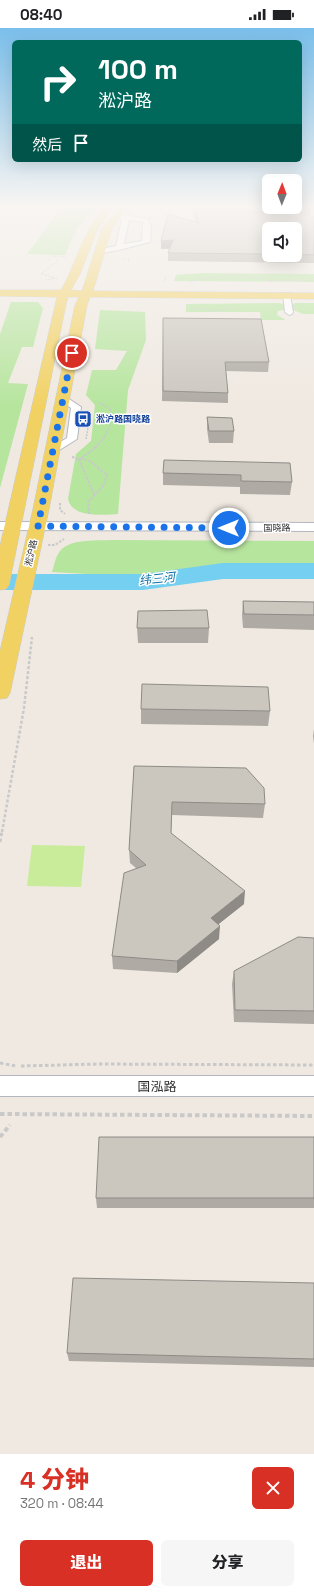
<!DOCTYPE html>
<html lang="zh">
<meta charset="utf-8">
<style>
:root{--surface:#fff;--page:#f6f6f6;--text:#202124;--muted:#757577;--accent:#d93025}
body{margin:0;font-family:"Space Grotesk","Noto Sans SC",sans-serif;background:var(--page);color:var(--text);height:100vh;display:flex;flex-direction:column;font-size:15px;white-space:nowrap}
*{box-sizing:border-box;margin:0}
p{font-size:13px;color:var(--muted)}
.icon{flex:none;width:22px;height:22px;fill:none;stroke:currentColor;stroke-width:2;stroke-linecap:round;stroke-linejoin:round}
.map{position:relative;height:1426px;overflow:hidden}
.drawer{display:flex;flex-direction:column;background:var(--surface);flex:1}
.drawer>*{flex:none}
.banner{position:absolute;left:12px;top:12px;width:290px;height:122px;border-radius:6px;box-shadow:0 4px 16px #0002;background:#00695c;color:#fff;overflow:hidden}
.needle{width:26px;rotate:1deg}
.fabs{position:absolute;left:262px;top:146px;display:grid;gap:8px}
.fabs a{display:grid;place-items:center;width:40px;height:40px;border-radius:6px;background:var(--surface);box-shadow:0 4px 16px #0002;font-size:20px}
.pin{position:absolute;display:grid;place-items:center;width:34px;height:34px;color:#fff;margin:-17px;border:2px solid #fff;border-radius:50%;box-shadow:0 1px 4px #0007}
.me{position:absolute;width:44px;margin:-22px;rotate:270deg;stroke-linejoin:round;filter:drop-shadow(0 0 3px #0008)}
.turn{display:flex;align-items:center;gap:14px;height:84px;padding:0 20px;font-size:18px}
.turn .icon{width:52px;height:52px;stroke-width:2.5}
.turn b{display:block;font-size:28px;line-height:34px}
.then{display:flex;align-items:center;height:38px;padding:0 20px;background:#0003;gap:8px;font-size:15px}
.round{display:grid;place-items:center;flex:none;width:42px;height:42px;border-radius:6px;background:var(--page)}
.head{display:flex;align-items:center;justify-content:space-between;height:68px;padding:0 20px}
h1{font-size:24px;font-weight:800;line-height:30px;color:var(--accent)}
.primary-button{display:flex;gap:8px;margin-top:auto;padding:8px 20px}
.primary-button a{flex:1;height:46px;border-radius:6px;background:var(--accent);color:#fff;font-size:16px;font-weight:800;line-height:46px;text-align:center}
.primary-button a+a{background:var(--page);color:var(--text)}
.status{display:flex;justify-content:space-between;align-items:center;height:28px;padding:0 20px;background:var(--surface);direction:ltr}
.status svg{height:11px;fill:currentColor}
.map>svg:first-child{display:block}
.green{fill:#b6e59e}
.pitch{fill:#c9ec9a}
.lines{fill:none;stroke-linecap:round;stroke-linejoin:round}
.river{fill:#75cff0;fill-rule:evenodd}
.minor-casing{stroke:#b4b7c1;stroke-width:2}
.major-casing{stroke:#c9c9c9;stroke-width:1}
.path-far5{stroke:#c9c9c9;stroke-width:1;stroke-dasharray:1.5 1;stroke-linecap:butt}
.path-far4{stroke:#c9c9c9;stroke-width:1.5;stroke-dasharray:2 1;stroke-linecap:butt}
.path-far3{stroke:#c9c9c9;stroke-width:2;stroke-dasharray:2.5 1.5;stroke-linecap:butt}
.path-far2{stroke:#c9c9c9;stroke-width:2.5;stroke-dasharray:3 2;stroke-linecap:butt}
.path-far1{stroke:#c9c9c9;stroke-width:3;stroke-dasharray:3.5 2.5;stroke-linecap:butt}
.path{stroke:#c9c9c9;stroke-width:4;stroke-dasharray:4.5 3;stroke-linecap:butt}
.minor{fill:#fff;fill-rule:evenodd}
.major{fill:#f2d163;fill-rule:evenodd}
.wall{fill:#afaba4;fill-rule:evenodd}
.shaded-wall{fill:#8e8b86}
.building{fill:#cbc7bf;stroke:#8e8b86}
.route{stroke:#1a73e8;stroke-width:7;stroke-dasharray:0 12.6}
.labels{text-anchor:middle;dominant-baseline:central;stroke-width:3;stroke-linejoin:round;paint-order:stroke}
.far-transit-label{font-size:9px;font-weight:bold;fill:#164399;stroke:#fff;text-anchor:start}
.far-street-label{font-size:9px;fill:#2e2e2e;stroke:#fff}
.water-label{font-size:12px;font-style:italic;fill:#0d6fa3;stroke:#fff}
.near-street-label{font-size:13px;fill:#2e2e2e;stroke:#fff}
</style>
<div class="status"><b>08:40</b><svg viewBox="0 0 49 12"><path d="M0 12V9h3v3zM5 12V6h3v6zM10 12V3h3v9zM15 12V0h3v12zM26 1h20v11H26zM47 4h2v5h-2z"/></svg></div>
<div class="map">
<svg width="314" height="1426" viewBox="0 0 314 1426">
<rect width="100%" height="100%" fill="#efe9e1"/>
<!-- green -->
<g class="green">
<path d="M64 180H97L77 200 65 227 27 226 56 187Z"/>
<path d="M204 245 314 246V254L174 253 176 247Z"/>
<path d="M11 274H38L43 280 33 319H22L8 355 28 356 0 460V306Z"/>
<path d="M278 275 284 276 285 282 278 283 277 287 286 292H261L260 284H186V276Z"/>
<path d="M295 275H314V286H303L293 282V276Z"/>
<path d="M100 282 145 284 146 312 128 362 118 486C102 487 72 490 68 471L76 426 91 413 95 377 86 367 92 342H116L127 323 95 321Z"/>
<path d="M111 512 314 513V535H245L140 549 52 544C54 538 55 531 58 526 67 510 94 513 111 512Z"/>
</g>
<!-- pitch -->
<path class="pitch" d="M32 817 85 818 81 859 27 858Z"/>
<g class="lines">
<!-- river -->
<path class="river" d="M223 535H314V551H223L143 562H0V546H143Z"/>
<defs>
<g id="minor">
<path d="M117 184 125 187 148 191 151 198 150 214 119 222 96 226V222L116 218 122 191 115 187V185ZM129 192 143 194 142 213 124 216Z"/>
<path d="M283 265H289L290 267 293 284 292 286 289 287 285 284Z"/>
<path d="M63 367 81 379 77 411 53 426 48 423 49 421 67 410 71 380 58 370Z"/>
<path d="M0 494 314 495V503L0 502Z"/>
<rect x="0" y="1048" width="314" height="20"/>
</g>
<path id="major" d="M104 180H112L97 203 80 246 71 262 82 263 102 200 119 180H127L112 200 93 263 314 265V271L90 269 87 277 49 481 10 665 7 670 0 671V623L33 481 75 277 79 269H68L66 276 9 557 6 561 0 562V518L57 269 0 268V262H61C77 235 82 204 104 180Z"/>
</defs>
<!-- minor casing -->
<use href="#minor" class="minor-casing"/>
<!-- major casing -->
<use href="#major" class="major-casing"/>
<!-- path-far5 -->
<g class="path-far5">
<path d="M53 228 66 229"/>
<path d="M54 228 58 233 41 246 55 250"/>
<path d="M123 231H129L128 235"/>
<path d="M48 233 51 228 65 217 63 212 52 206 54 198 64 193 87 188"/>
<path d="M46 252 57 250"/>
<path d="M270 253 312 252"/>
<path d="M164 254 166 249"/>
<path d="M189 254C219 246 243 244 272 254"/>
<path d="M191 277V280L214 283 236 280"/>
</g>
<!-- path-far4 -->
<g class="path-far4">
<path d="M86 411 89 394"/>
<path d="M96 419 104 410 110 397 107 390 110 386V381L100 375"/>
</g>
<!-- path-far3 -->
<g class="path-far3">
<path d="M72 429 90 433 107 447 104 457 88 474 89 486"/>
<path d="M94 466 79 432 97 418"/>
<path d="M60 475V482L65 486"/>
<path d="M48 517H55L64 511"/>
</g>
<!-- path-far2 -->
<path class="path-far2" d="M2 804 24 680 32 609"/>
<!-- path-far1 -->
<g class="path-far1">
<path d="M0 814 2 803"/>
<path d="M0 1035 16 1038"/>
<path d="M21 1038 99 1036 314 1037"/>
</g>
<!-- path -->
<g class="path">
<path d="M0 1086 314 1088"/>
<path d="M0 1109 10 1097"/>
</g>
<!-- minor -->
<use href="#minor" class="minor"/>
<!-- major -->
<use href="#major" class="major"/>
</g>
<!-- wall -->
<g class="wall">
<path d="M194 180 310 188 314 189V235L168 233V225L170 221H161V213L196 194 194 188ZM269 201H295V227H269Z"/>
<path d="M163 290 269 334 268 344 226 343 228 365V375L162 373Z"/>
<path d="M207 389 234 403 233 415H209L207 401Z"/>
<path d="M164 432 292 454 290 467 240 466V459L163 457V445Z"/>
<path d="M243 573 314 574V602L243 600 242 587Z"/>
<path d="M137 600H209L208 615H138Z"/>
<path d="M141 681 270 683 268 698 141 696Z"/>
<path d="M314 701V716L313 708Z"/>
<path d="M134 738 265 776 263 790 172 787 171 805 244 876 218 896 219 911 177 945 113 941 112 928 136 840 130 835 129 822Z"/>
<path d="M314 910V996L234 994 232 956 234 943Z"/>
<path d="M314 1109V1180H97L96 1170Z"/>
<path d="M314 1255V1339L69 1333 67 1325Z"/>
</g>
<!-- shaded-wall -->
<g class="shaded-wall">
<path d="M173 212 172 220 161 221V213Z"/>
<path d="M245 863 244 876 210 903 211 890Z"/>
<path d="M220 898 219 911 177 945V933Z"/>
</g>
<!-- building -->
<g class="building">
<path d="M194 180H232L248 181 247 184H309L310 188 314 189V227L295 226V201H269V226L168 225 173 212 161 213 168 186 199 195Z"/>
<path d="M163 290 261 291 269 334H225L228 365 163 363Z"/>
<path d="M207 389 232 390 234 403H209Z"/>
<path d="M164 432 290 435 292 454 241 453V447L163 445Z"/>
<path d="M243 573 314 574V587L244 586Z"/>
<path d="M207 582 209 600H137L138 583Z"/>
<path d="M142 656 268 659 270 683 141 681Z"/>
<path d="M134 738 246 740 264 760 265 776 172 774 171 805 245 863 211 890 220 898 177 933 112 928 124 845 146 837 129 822Z"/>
<path d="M298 909 314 910V983L235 982 234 943Z"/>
<path d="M99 1109H314V1170H96Z"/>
<path d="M73 1250 314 1255V1331L67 1325Z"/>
</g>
<!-- sky -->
<linearGradient id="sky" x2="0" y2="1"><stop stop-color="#7abfeb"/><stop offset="0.47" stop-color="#f8f5f2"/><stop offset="1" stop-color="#f8f5f2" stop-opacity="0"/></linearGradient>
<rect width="314" height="379" fill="url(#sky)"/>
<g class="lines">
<!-- route -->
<path class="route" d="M72 325 38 498 229 500"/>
</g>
<!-- icons -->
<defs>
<symbol id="bus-square" viewBox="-11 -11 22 22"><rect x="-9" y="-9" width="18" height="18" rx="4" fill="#1a4fb4" stroke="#fff"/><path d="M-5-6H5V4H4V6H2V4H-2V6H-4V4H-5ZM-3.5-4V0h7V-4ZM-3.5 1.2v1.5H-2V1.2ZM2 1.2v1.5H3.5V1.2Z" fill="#fff"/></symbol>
</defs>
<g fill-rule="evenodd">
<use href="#bus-square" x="73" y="381" width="20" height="20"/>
</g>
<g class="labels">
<!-- far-transit labels -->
<g class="far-transit-label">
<text x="96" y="391">淞沪路国晓路</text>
</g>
<!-- far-street labels -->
<g class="far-street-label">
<text transform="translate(277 500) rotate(-1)">国晓路</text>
<text transform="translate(31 525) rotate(-77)">淞沪路</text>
</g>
<!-- water labels -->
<g class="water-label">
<text transform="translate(157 551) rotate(-6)">纬三河</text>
</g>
<!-- near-street labels -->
<g class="near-street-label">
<text x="157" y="1058">国泓路</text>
</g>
</g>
</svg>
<div class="fabs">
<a><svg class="needle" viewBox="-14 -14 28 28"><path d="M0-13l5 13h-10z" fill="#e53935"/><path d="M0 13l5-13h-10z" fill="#757577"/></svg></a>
<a><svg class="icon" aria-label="sound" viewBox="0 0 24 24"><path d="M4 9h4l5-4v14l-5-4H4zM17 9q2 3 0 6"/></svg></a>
</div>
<div class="pin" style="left:72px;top:325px;background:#d93025"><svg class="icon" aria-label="arrive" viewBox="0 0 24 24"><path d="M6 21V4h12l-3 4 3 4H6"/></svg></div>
<svg class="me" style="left:229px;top:500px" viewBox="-20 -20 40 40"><circle r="17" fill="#1a73e8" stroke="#fff" stroke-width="3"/><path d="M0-11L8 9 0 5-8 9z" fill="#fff"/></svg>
<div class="banner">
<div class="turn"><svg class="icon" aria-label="right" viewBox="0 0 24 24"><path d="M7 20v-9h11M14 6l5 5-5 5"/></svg><div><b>100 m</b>淞沪路</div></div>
<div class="then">然后<svg class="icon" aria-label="arrive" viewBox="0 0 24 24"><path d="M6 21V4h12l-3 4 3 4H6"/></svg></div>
</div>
</div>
<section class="drawer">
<div class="head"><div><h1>4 分钟</h1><p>320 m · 08:44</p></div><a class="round" style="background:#d93025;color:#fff"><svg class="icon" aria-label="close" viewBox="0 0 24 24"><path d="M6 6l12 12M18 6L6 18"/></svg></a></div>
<div class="primary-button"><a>退出</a><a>分享</a></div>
</section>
